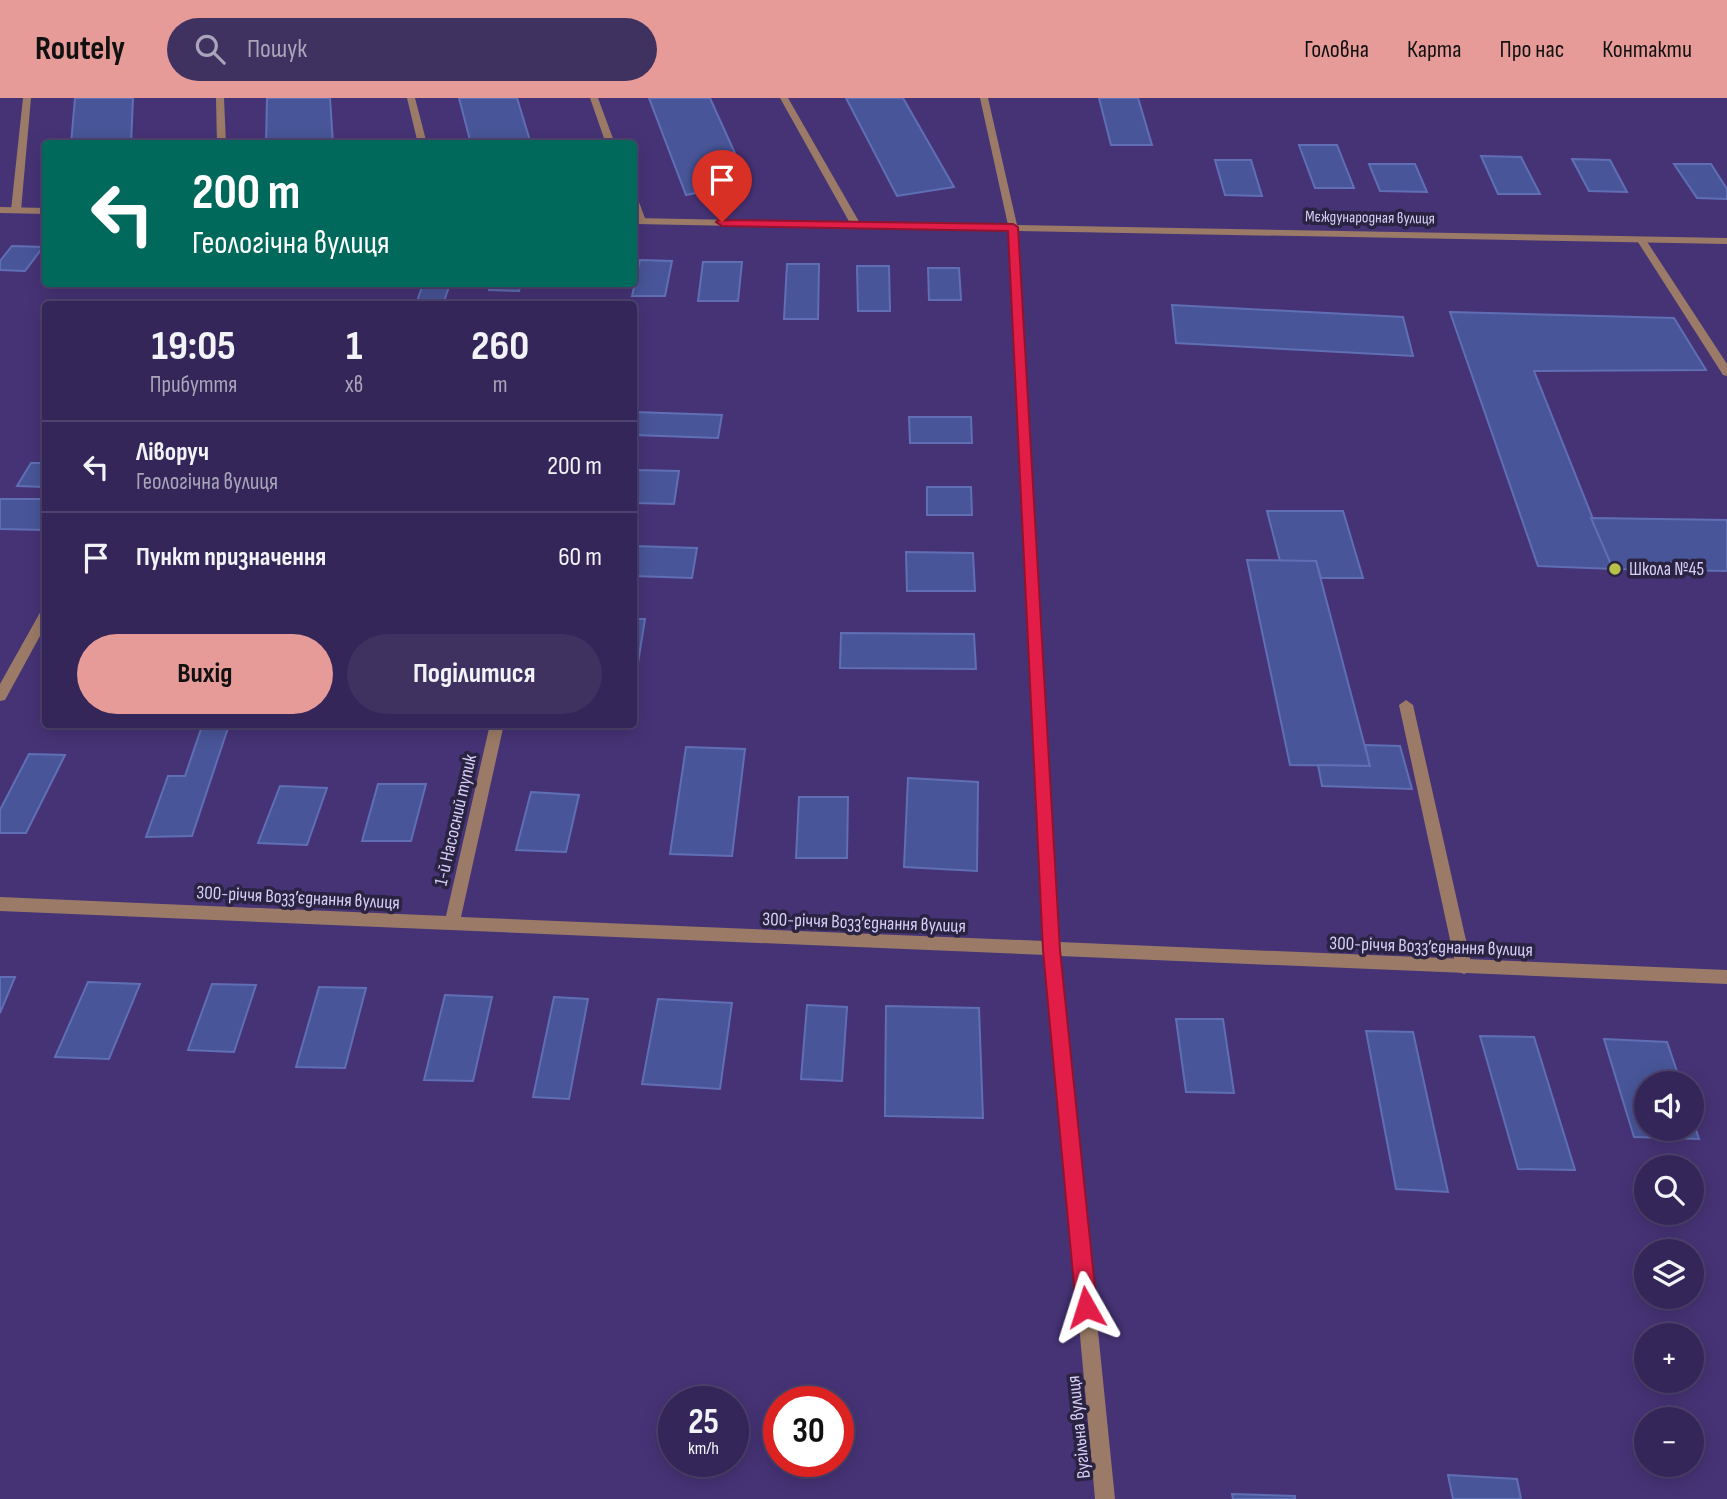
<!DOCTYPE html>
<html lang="uk">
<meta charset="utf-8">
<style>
:root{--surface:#342658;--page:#3f3261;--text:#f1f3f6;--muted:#a9a5ba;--line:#4e436e;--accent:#e69b98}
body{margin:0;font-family:"Sofia Sans Condensed",sans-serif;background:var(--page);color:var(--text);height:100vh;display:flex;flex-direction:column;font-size:26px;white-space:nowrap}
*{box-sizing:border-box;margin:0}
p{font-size:23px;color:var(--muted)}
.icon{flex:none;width:38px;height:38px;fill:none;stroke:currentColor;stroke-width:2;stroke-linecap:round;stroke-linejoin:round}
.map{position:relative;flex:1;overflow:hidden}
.side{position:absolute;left:42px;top:203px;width:595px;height:427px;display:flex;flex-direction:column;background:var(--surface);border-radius:7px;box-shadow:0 4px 18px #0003,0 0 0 2px var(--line)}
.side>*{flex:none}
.guide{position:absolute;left:42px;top:42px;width:595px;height:147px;border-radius:7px;box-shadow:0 4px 18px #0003,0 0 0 2px var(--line);background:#00695c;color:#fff;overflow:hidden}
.fabs{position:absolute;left:1634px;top:973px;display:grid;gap:14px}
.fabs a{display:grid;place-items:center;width:70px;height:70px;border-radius:50%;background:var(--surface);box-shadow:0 4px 18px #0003,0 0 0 2px var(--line);font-size:35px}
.speed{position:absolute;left:658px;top:1288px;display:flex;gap:14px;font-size:35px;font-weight:700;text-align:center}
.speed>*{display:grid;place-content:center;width:91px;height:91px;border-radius:50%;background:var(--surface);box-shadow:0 4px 18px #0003,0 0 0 2px var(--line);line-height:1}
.speed small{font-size:18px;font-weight:400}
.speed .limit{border:10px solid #d22;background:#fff;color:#111}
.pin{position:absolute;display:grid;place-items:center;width:60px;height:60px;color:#fff;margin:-72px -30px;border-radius:50% 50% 50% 0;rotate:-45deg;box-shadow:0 0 7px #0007}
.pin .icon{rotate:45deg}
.me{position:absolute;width:77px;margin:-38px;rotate:354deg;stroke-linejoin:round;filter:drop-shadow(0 0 5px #0008)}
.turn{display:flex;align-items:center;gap:24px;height:147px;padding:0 35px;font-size:32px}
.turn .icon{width:91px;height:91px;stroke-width:2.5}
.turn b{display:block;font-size:49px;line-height:60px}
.eta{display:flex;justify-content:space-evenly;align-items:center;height:119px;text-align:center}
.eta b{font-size:42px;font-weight:700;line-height:49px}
.button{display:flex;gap:14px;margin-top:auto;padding:14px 35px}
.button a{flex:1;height:80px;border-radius:42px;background:var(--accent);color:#111;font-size:28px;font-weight:700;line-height:80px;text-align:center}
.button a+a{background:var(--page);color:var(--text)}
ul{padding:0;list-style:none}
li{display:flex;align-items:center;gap:21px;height:91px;padding:0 35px;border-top:2px solid var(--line)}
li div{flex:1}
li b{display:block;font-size:26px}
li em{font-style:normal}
header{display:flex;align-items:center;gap:42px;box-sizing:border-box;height:98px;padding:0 35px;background:var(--accent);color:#111}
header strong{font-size:33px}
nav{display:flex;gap:38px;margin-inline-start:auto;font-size:24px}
.search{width:490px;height:63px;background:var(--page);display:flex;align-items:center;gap:18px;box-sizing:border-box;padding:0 24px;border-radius:38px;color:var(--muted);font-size:26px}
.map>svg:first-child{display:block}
.building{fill:#485598;stroke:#606fb5;stroke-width:2}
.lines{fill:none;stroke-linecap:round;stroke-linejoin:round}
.service{fill:#9b7b67;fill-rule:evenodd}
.minor{fill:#9b7b67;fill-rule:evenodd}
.route{fill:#e11d48;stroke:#92132f;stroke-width:2}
.poi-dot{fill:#b8c147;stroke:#2a2341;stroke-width:2.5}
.labels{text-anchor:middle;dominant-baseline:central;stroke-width:7;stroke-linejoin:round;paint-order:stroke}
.far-street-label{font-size:16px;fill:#d5cef6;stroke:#2a2341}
.poi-label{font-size:19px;fill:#d5cef6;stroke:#2a2341;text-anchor:start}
.street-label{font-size:19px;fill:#d5cef6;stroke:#2a2341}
</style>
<header>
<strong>Routely</strong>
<div class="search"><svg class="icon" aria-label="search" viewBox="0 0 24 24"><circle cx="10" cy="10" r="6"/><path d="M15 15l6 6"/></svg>Пошук</div>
<nav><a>Головна</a><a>Карта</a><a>Про нас</a><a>Контакти</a></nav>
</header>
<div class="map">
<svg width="1727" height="1401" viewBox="0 0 1727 1401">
<rect width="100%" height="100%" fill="#463376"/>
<!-- building -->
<g class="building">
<path d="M75 0H133L131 46H71Z"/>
<path d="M267 0H330L333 46H266Z"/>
<path d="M459 0H517L531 46H471Z"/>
<path d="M649 0H710L748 84 686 97Z"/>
<path d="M846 0H903L954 89 897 98Z"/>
<path d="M1099 0H1138L1152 47H1111Z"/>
<path d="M1299 47H1337L1354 90H1315Z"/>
<path d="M1481 58 1521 59 1540 96H1498Z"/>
<path d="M1572 61 1610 62 1627 94 1589 93Z"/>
<path d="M1215 62H1251L1262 98 1225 97Z"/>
<path d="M1369 66H1415L1427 94 1380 93Z"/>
<path d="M1674 66H1711L1727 91V101L1697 100Z"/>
<path d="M12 148 43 149 25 173 0 172V163Z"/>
<path d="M640 162 672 163 665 198H632Z"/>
<path d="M703 164H742L738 203H698Z"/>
<path d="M787 166H819L818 221H784Z"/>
<path d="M857 168H889L890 213H858Z"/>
<path d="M928 170H959L961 202H929Z"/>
<path d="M491 186H521L519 193 489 192Z"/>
<path d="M559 186H592L591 190H558Z"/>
<path d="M422 189H449L443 206H416Z"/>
<path d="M1172 207 1403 219 1413 258 1176 245Z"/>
<path d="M1450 214 1674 220 1706 272 1534 273 1613 471 1538 468Z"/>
<path d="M634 314 722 317 718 340 634 337Z"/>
<path d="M909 319H971L972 345H910Z"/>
<path d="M31 365H46V389L17 388Z"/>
<path d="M634 372 679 373 674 406 634 405Z"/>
<path d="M927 389H971L972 417H927Z"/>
<path d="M0 401H46V432L0 431Z"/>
<path d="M1267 413H1343L1363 480H1321L1316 463H1280Z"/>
<path d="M1591 420 1727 422V473L1613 471Z"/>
<path d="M634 448 697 450 692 480 634 478Z"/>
<path d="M906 454 973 455 975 493H907Z"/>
<path d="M1247 462 1316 463 1370 668 1290 667Z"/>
<path d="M634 521H645L638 565H634Z"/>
<path d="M841 535 974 536 976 571 840 570Z"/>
<path d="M228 630 192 738 146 739 168 678H185L201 631Z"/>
<path d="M1365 647 1400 648 1412 691 1322 688 1318 667 1370 668Z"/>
<path d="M686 649 745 651 732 758 670 756Z"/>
<path d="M29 656 65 657 26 735H0V712Z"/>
<path d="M908 680 978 684 977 773 904 769Z"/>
<path d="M378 686H426L411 743H362Z"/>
<path d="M280 688 327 690 307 747 258 745Z"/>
<path d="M531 694 579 697 566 754 516 752Z"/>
<path d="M799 699H848L847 760H796Z"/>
<path d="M0 879H15L0 915Z"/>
<path d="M88 884 140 886 109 961 55 959Z"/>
<path d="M212 886 256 887 234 954 188 952Z"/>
<path d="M319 889 366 890 345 970 296 969Z"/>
<path d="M445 897 492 899 473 983 424 982Z"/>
<path d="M554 899 588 901 569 1001 533 999Z"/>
<path d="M658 901 732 905 720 991 642 986Z"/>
<path d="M807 907 847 909 842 983 801 981Z"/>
<path d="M886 908 979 910 983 1020 885 1018Z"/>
<path d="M1176 921H1223L1234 995 1186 994Z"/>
<path d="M1366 933 1413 934 1448 1094 1396 1091Z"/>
<path d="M1480 938 1534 939 1575 1072 1518 1071Z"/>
<path d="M1604 941 1667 944 1681 985H1647V1031H1692V1020L1699 1041 1634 1039Z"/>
<path d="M1448 1377 1517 1381 1521 1401H1453Z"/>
<path d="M1232 1396 1295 1398V1401H1233Z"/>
</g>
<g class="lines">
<!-- service -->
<g class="service">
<path d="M23 0H31L21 112 16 115 11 112Z"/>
<path d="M216 0H224L226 46H217Z"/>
<path d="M407 0H415L427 46H418Z"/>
<path d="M590 0H598L615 46H606Z"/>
<path d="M780 0H788L861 127 859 129 851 127Z"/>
<path d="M634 101 639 104 646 123 644 125 636 123 634 116Z"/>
<path d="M1638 139H1644L1727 266V278L1723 277 1636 141Z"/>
<path d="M1406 602 1413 607 1472 869 1469 874 1464 876 1459 874 1456 869 1399 607Z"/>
</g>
<!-- minor -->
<g class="minor">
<path d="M980 0H988L1017 127 1727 140V146L1018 133 1059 844 1727 872V886L1060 858 1115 1401H1095L1045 857 0 813V799L446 818 490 626H504L461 819 1044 843 1008 133 634 126V120L1008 127Z"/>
<path d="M0 109 46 110V116L0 115Z"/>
<path d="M46 509V527L5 602 0 603V586L42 511Z"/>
</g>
</g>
<!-- route -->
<path class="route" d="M718 122 1013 126 1018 129 1060 852 1097 1209 1094 1216 1086 1219 1079 1216 1076 1209 1043 852 1008 133 722 128 716 124Z"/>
<!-- markers -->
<circle class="poi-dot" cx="1615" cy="471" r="7"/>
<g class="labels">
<!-- far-street labels -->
<g class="far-street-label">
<text transform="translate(1370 120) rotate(1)">Мєждународная вулиця</text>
</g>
<!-- poi labels -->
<g class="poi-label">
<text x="1629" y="471">Школа №45</text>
</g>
<!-- street labels -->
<g class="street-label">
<text transform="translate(456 722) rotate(-77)">1-й Насосний тупик</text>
<text transform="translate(298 800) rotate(3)">300-річчя Возз’єднання вулиця</text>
<text transform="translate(864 825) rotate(2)">300-річчя Возз’єднання вулиця</text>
<text transform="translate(1431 849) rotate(2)">300-річчя Возз’єднання вулиця</text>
<text transform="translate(1079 1329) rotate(-96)">Вугільна вулиця</text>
</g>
</g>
</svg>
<div class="fabs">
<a><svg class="icon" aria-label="sound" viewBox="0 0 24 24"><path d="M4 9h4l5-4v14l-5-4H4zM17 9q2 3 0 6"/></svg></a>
<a><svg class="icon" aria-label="search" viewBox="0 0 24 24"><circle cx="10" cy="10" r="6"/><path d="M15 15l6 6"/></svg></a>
<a><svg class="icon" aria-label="layers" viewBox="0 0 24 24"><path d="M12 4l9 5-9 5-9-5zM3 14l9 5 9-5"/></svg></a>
<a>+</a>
<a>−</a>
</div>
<div class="speed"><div>25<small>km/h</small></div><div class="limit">30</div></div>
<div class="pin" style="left:722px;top:124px;background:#d93025"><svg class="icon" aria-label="arrive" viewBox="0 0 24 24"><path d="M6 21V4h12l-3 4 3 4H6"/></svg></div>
<svg class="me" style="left:1086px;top:1209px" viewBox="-20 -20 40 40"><path d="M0-17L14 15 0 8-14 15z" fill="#e11d48" stroke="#fff" stroke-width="4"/></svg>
<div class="guide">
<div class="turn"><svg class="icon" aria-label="left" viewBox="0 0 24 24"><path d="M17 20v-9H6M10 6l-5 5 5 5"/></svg><div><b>200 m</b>Геологічна вулиця</div></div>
</div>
<section class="side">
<div class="eta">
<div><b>19:05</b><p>Прибуття</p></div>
<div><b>1</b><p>хв</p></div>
<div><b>260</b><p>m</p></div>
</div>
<ul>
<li><svg class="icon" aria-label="left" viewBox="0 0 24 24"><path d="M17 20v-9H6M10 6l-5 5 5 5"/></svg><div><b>Ліворуч</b><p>Геологічна вулиця</p></div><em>200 m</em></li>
<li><svg class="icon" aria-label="arrive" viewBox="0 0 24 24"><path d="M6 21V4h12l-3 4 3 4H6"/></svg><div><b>Пункт призначення</b></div><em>60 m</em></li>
</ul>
<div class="button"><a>Вихід</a><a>Поділитися</a></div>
</section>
</div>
